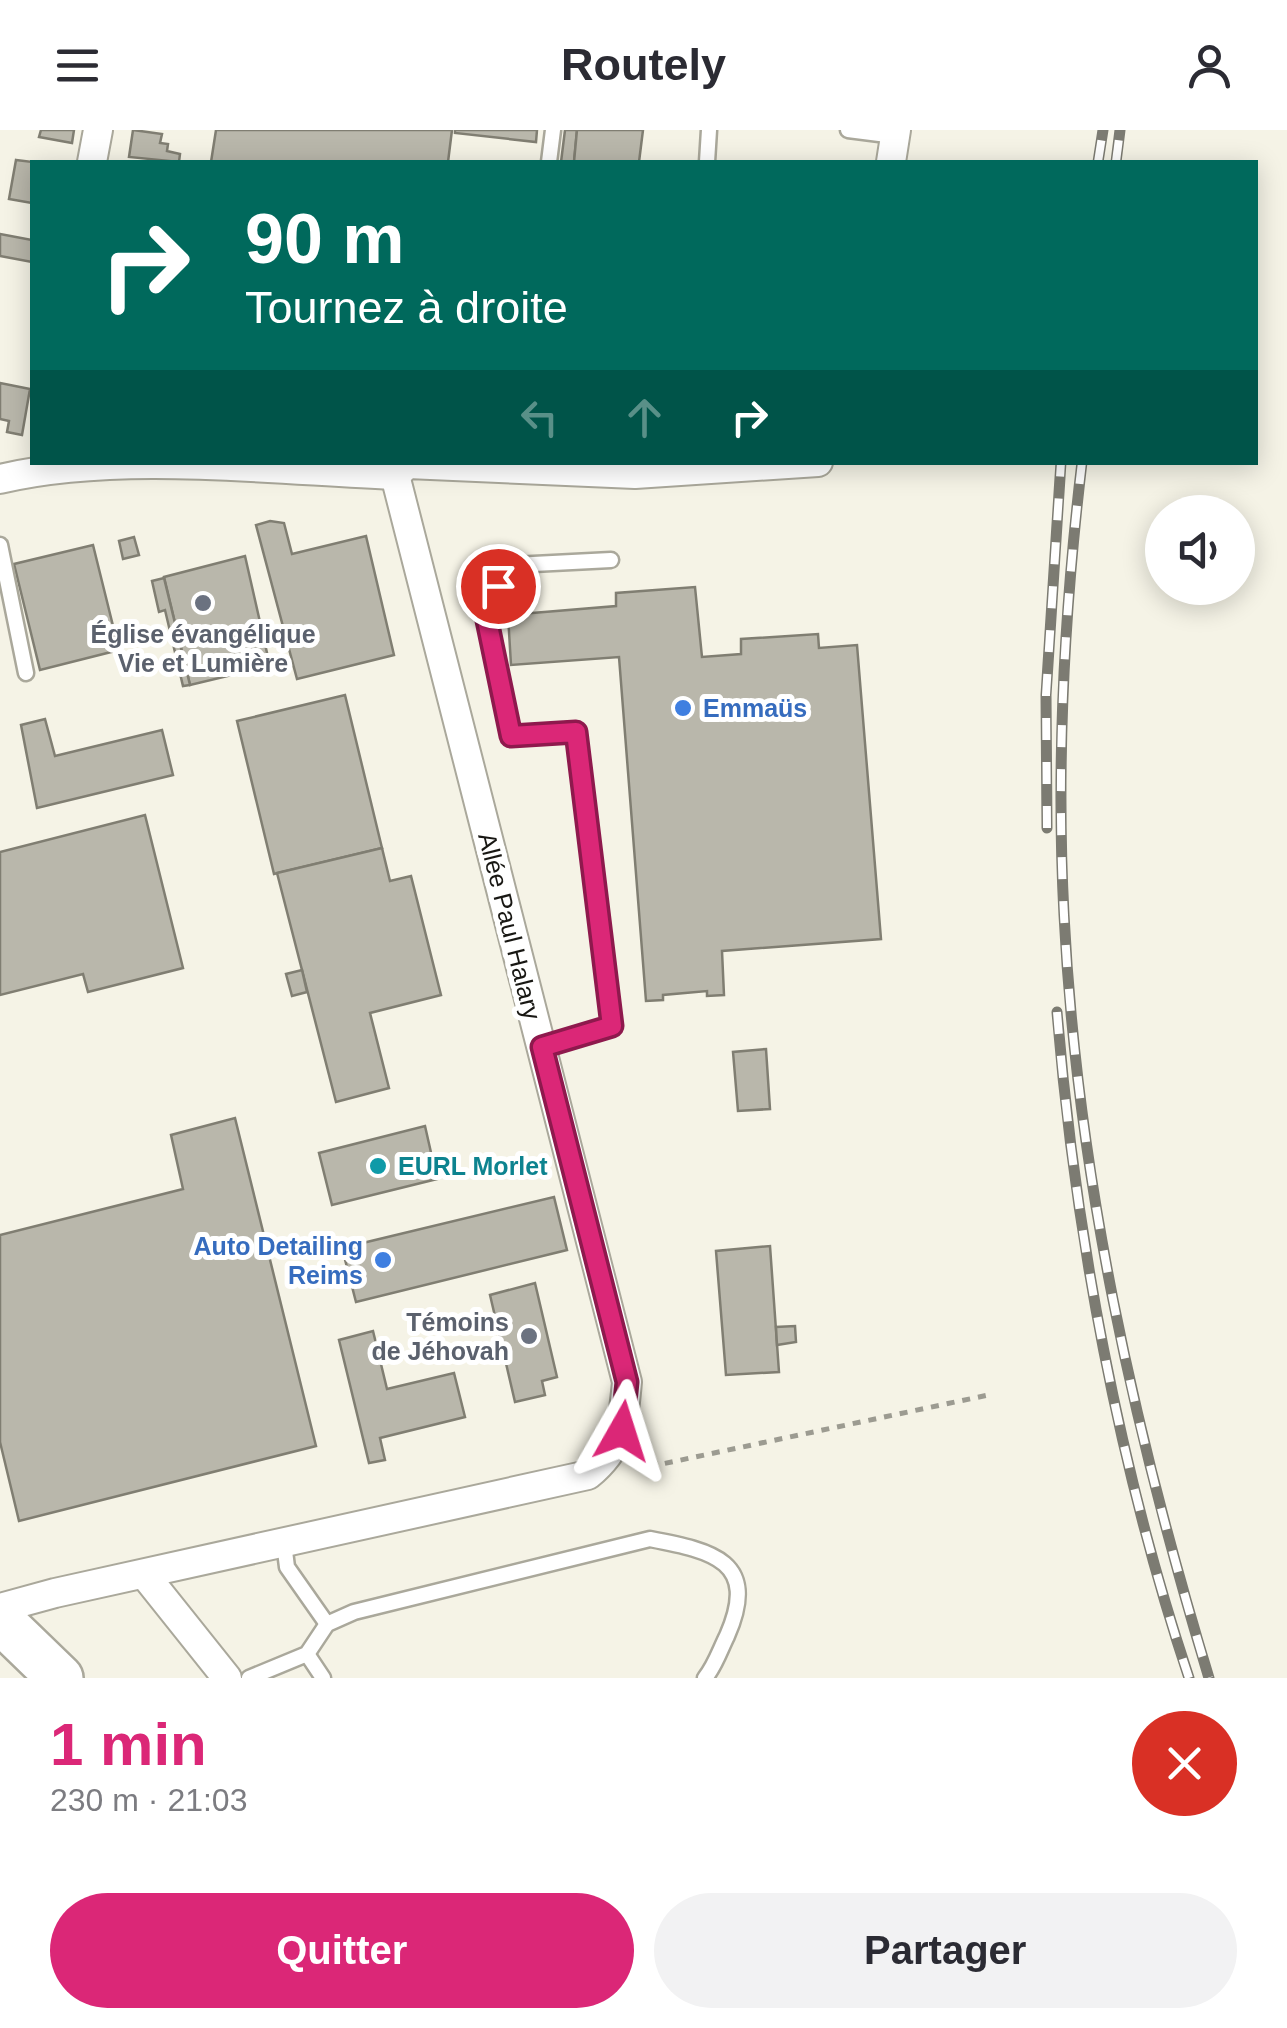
<!DOCTYPE html>
<html lang="fr">
<meta charset="utf-8">
<style>
:root{--surface:#fff;--page:#f2f2f3;--text:#2b2b33;--muted:#7c7c81;--accent:#db2777}
body{margin:0;font-family:Helvetica,sans-serif;background:var(--page);color:var(--text);height:100vh;display:flex;flex-direction:column;font-size:38px;white-space:nowrap}
*{box-sizing:border-box;margin:0}
p{font-size:32px;color:var(--muted)}
.icon{flex:none;width:55px;height:55px;fill:none;stroke:currentColor;stroke-width:2;stroke-linecap:round;stroke-linejoin:round}
.map{position:relative;height:1548px;overflow:hidden}
.side{display:flex;flex-direction:column;background:var(--surface);flex:1}
.side>*{flex:none}
.banner{position:absolute;left:30px;top:30px;width:1228px;height:305px;border-radius:0px;box-shadow:0 5px 25px #0003;background:#00695c;color:#fff;overflow:hidden}
.controls{position:absolute;left:1145px;top:365px;display:grid;gap:20px}
.controls a{display:grid;place-items:center;width:110px;height:110px;border-radius:50%;background:var(--surface);box-shadow:0 5px 25px #0003;font-size:50px}
.pin{position:absolute;display:grid;place-items:center;width:85px;height:85px;color:#fff;margin:-42px;border:5px solid #fff;border-radius:50%;box-shadow:0 2px 10px #0007}
.me{position:absolute;width:110px;margin:-55px;rotate:6deg;stroke-linejoin:round;filter:drop-shadow(0 0 8px #0008)}
.turn{display:flex;align-items:center;gap:35px;height:210px;padding:0 50px;font-size:45px}
.turn .icon{width:130px;height:130px;stroke-width:2.5}
.turn b{display:block;font-size:70px;line-height:85px}
.lanes{display:flex;align-items:center;height:95px;padding:0 50px;background:#0003;justify-content:center;gap:50px;direction:ltr}
.lanes .off{opacity:.35}
.round{display:grid;place-items:center;flex:none;width:105px;height:105px;border-radius:52px;background:var(--page)}
.overview{display:flex;align-items:center;justify-content:space-between;height:170px;padding:0 50px}
h1{font-size:60px;font-weight:700;line-height:75px;color:var(--accent)}
.primary-button{display:flex;gap:20px;margin-top:auto;padding:20px 50px}
.primary-button a{flex:1;height:115px;border-radius:60px;background:var(--accent);color:#fff;font-size:40px;font-weight:700;line-height:115px;text-align:center}
.primary-button a+a{background:var(--page);color:var(--text)}
header{display:flex;justify-content:space-between;align-items:center;height:130px;padding:0 50px;background:var(--surface);font-size:45px;font-weight:700}
.map>svg:first-child{display:block}
.building{fill:#b9b7ab;stroke:#807e72;stroke-width:2.5}
.lines{fill:none;stroke-linecap:round;stroke-linejoin:round}
.service-casing{stroke:#aaa89b;stroke-width:19}
.minor-casing{stroke:#aaa89b;stroke-width:32}
.trunk-casing{stroke:#aaa89b;stroke-width:50}
.path{stroke:#9c9b91;stroke-width:5;stroke-dasharray:8 8;stroke-linecap:butt}
.service{stroke:#fff;stroke-width:14}
.minor{stroke:#fff;stroke-width:28}
.trunk{stroke:#fff;stroke-width:45}
.rail-casing{stroke:#7c7b72;stroke-width:11}
.rail{stroke:#fff;stroke-width:8;stroke-dasharray:22;stroke-linecap:butt}
.route-casing{stroke:#8e194d;stroke-width:25}
.route{stroke:#db2777;stroke-width:18}
.worship-dot{fill:#6b7280;stroke:#fff;stroke-width:4}
.shop-dot{fill:#3f7fe0;stroke:#fff;stroke-width:4}
.culture-dot{fill:#0f9aa8;stroke:#fff;stroke-width:4}
.labels{text-anchor:middle;dominant-baseline:central;stroke-width:10;stroke-linejoin:round;paint-order:stroke}
.worship-label{font-size:25px;font-weight:bold;fill:#5b616d;stroke:#fff}
.shop-label{font-size:25px;font-weight:bold;fill:#366cbe;stroke:#fff;text-anchor:start}
.street-label{font-size:25px;fill:#181713;stroke:#fff}
.culture-label{font-size:25px;font-weight:bold;fill:#0d838f;stroke:#fff;text-anchor:start}
</style>
<header><svg class="icon" aria-label="menu" viewBox="0 0 24 24"><path d="M4 6h16M4 12h16M4 18h16"/></svg>Routely<svg class="icon" aria-label="person" viewBox="0 0 24 24"><circle cx="12" cy="8" r="4"/><path d="M4 21q1-7 8-7t8 7"/></svg></header>
<div class="map">
<svg width="1287" height="1548" viewBox="0 0 1287 1548">
<rect width="100%" height="100%" fill="#f5f3e6"/>
<!-- building -->
<g class="building">
<path d="M41 0H74L72 13 39 7Z"/>
<path d="M133 0 162 4 160 13 168 14 167 21 180 24 179 32 129 27Z"/>
<path d="M216 0H452L448 32H211Z"/>
<path d="M455 0H537L536 12 455 3Z"/>
<path d="M565 0H577L574 32H561Z"/>
<path d="M577 0H643L639 32H574Z"/>
<path d="M16 30 33 32 32 73 9 69Z"/>
<path d="M0 104 32 110V132L0 126Z"/>
<path d="M0 253 30 259 22 305 7 302 9 291 0 289Z"/>
<path d="M270 391 284 393 292 424 366 406 394 525 297 549 256 395Z"/>
<path d="M134 407 139 425 123 429 119 411Z"/>
<path d="M93 415 119 520 40 540 14 434Z"/>
<path d="M245 426 270 536 190 555 164 447Z"/>
<path d="M164 448 190 555 183 556 165 480 159 482 152 451Z"/>
<path d="M695 457 702 527 741 524V509L818 504 819 518 857 515 881 809 722 821 724 865 707 866V861L663 865V870L646 871 619 527 511 535 508 485 616 476V463Z"/>
<path d="M345 565 382 718 274 744 237 591Z"/>
<path d="M45 589 55 626 162 600 173 645 37 678 21 595Z"/>
<path d="M145 685 183 838 88 862 83 844 0 865V722Z"/>
<path d="M382 718 390 751 411 746 441 865 370 883 389 958 336 972 277 743Z"/>
<path d="M302 840 307 862 292 866 286 844Z"/>
<path d="M766 919 770 979 738 981 733 922Z"/>
<path d="M235 988 316 1316 19 1391 0 1312V1105L183 1059 171 1005Z"/>
<path d="M425 996 437 1049 332 1075 319 1023Z"/>
<path d="M554 1067 567 1120 356 1172 342 1118Z"/>
<path d="M770 1116 779 1242 726 1245 716 1121Z"/>
<path d="M535 1153 557 1247 542 1251 545 1265 515 1272 490 1165Z"/>
<path d="M795 1196 796 1212 777 1215 776 1197Z"/>
<path d="M373 1201 387 1259 454 1243 465 1287 380 1308 385 1330 369 1333 339 1210Z"/>
</g>
<g class="lines">
<defs>
<g id="service">
<path d="M848 0 895 6"/>
<path d="M549 32 553 0"/>
<path d="M707 32 709 0"/>
<path d="M0 415 26 543"/>
<path d="M541 917 612 896 576 602 511 606 483 476 514 435 611 430"/>
<path d="M284 1413 287 1437 327 1494"/>
<path d="M307 1524 323 1548"/>
<path d="M249 1548 307 1524 327 1494 354 1482 650 1409C713 1421 760 1431 727 1506 720 1520 715 1536 705 1548"/>
</g>
<g id="minor">
<path d="M92 32 98 0"/>
<path d="M891 32 896 0"/>
<path d="M395 345 408 334 635 344 818 332"/>
<path d="M0 349C118 321 273 340 395 345"/>
<path d="M144 1444 227 1548"/>
<path d="M0 1478 55 1463 588 1345C622 1317 623 1293 627 1252L395 345"/>
</g>
<path id="trunk" d="M0 1490 60 1548"/>
</defs>
<!-- service casing -->
<use href="#service" class="service-casing"/>
<!-- minor casing -->
<use href="#minor" class="minor-casing"/>
<!-- trunk casing -->
<use href="#trunk" class="trunk-casing"/>
<!-- path -->
<path class="path" d="M633 1332 662 1334 993 1264"/>
<!-- service -->
<use href="#service" class="service"/>
<!-- minor -->
<use href="#minor" class="minor"/>
<!-- trunk -->
<use href="#trunk" class="trunk"/>
<defs>
<g id="rail">
<path d="M1098 32 1103 0"/>
<path d="M1116 32 1120 0"/>
<path d="M1082 332C1064 483 1056 634 1064 785 1077 1044 1134 1301 1209 1548"/>
<path d="M1047 698 1046 565 1061 332"/>
<path d="M1057 882C1075 1103 1119 1338 1189 1548"/>
</g>
</defs>
<!-- rail casing -->
<use href="#rail" class="rail-casing"/>
<!-- rail -->
<use href="#rail" class="rail"/>
</g>
<g class="lines">
<defs>
<path id="route" d="M498 456 484 476 511 606 576 602 612 896 542 917 627 1252 622 1301"/>
</defs>
<!-- route casing -->
<use href="#route" class="route-casing"/>
<!-- route -->
<use href="#route" class="route"/>
</g>
<!-- markers -->
<g class="worship-dot">
<circle cx="203" cy="473" r="10"/>
<circle cx="529" cy="1206" r="10"/>
</g>
<g class="shop-dot">
<circle cx="683" cy="578" r="10"/>
<circle cx="383" cy="1130" r="10"/>
</g>
<circle class="culture-dot" cx="378" cy="1036" r="10"/>
<g class="labels">
<!-- worship labels -->
<g class="worship-label">
<text x="203" y="504">Église évangélique<tspan x="203" dy="29">Vie et Lumière</tspan></text>
<text x="509" y="1192" text-anchor="end">Témoins<tspan x="509" dy="29">de Jéhovah</tspan></text>
</g>
<!-- shop labels -->
<g class="shop-label">
<text x="703" y="578">Emmaüs</text>
<text x="363" y="1116" text-anchor="end">Auto Detailing<tspan x="363" dy="29">Reims</tspan></text>
</g>
<!-- street labels -->
<g class="street-label">
<text transform="translate(510 796) rotate(76)">Allée Paul Halary</text>
</g>
<!-- culture labels -->
<g class="culture-label">
<text x="398" y="1036">EURL Morlet</text>
</g>
</g>
</svg>
<div class="controls">
<a><svg class="icon" aria-label="sound" viewBox="0 0 24 24"><path d="M4 9h4l5-4v14l-5-4H4zM17 9q2 3 0 6"/></svg></a>
</div>
<div class="pin" style="left:498px;top:456px;background:#d93025"><svg class="icon" aria-label="arrive" viewBox="0 0 24 24"><path d="M6 21V4h12l-3 4 3 4H6"/></svg></div>
<svg class="me" style="left:622px;top:1301px" viewBox="-20 -20 40 40"><path d="M0-17L14 15 0 8-14 15z" fill="#db2777" stroke="#fff" stroke-width="4"/></svg>
<div class="banner">
<div class="turn"><svg class="icon" aria-label="right" viewBox="0 0 24 24"><path d="M7 20v-9h11M14 6l5 5-5 5"/></svg><div><b>90 m</b>Tournez à droite</div></div>
<div class="lanes"><svg class="icon off" aria-label="left" viewBox="0 0 24 24"><path d="M17 20v-9H6M10 6l-5 5 5 5"/></svg><svg class="icon off" aria-label="ahead" viewBox="0 0 24 24"><path d="M12 20V5M6 11l6-6 6 6"/></svg><svg class="icon" aria-label="right" viewBox="0 0 24 24"><path d="M7 20v-9h11M14 6l5 5-5 5"/></svg></div>
</div>
</div>
<section class="side">
<div class="overview"><div><h1>1 min</h1><p>230 m · 21:03</p></div><a class="round" style="background:#d93025;color:#fff"><svg class="icon" aria-label="close" viewBox="0 0 24 24"><path d="M6 6l12 12M18 6L6 18"/></svg></a></div>
<div class="primary-button"><a>Quitter</a><a>Partager</a></div>
</section>
